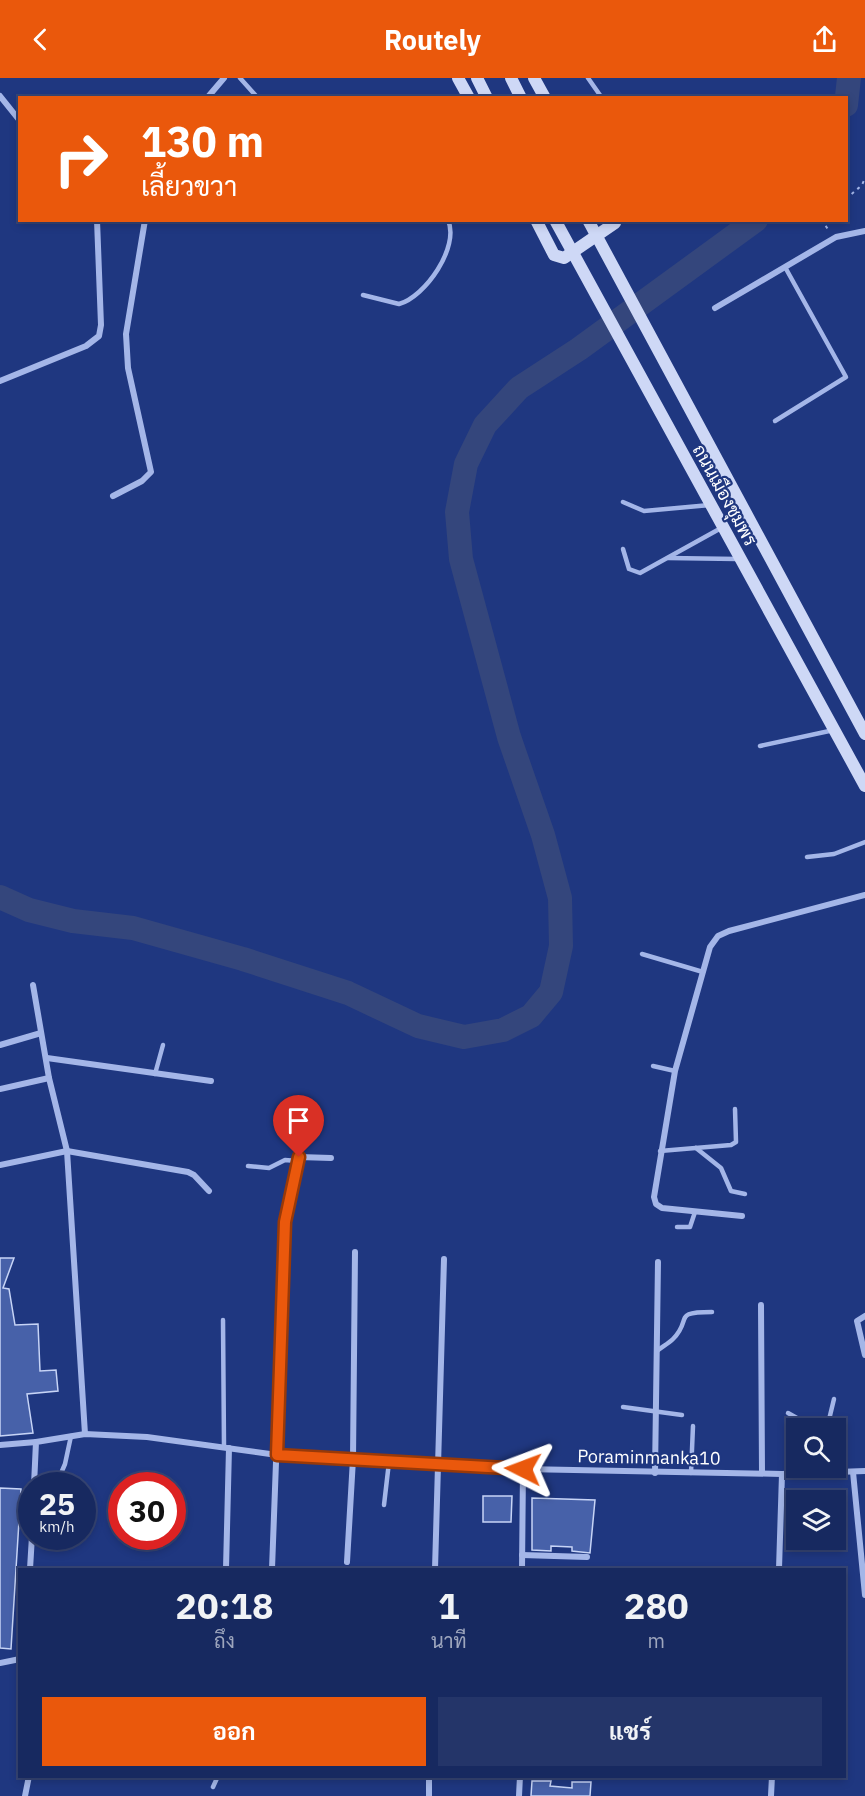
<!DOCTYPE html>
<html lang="th">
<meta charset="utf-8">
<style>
:root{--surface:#172960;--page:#243569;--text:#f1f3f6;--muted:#9ea6bd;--line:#364575;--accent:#ea580c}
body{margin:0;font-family:"IBM Plex Sans",Sarabun,sans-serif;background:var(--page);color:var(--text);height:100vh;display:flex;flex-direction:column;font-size:22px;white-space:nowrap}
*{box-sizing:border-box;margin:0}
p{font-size:20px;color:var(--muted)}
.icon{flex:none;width:33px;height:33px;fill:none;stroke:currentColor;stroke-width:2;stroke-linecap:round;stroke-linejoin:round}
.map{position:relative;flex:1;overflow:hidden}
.sheet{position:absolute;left:18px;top:1490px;width:828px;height:210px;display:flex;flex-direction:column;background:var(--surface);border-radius:0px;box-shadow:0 3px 9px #0003,0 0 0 2px var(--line)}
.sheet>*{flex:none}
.top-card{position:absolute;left:18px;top:18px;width:830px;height:126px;border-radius:0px;box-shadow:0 3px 9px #0003,0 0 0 2px var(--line);background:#ea580c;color:#fff;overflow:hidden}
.buttons{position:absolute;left:786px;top:1340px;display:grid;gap:12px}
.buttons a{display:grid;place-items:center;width:60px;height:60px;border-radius:0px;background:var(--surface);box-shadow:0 3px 9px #0003,0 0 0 2px var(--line);font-size:30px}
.speed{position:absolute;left:18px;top:1394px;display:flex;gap:12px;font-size:30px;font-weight:700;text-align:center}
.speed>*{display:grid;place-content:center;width:78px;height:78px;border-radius:50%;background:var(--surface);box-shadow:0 3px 9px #0003,0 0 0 2px var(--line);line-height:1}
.speed small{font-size:15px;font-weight:400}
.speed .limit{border:9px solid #d22;background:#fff;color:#111}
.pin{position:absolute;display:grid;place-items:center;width:51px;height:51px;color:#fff;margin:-62px -26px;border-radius:50% 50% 50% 0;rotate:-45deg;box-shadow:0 0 6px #0007}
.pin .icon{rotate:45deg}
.me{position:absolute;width:66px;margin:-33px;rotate:273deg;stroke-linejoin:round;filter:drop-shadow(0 0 4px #0008)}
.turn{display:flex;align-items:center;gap:21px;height:126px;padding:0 24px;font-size:27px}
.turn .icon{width:78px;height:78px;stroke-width:2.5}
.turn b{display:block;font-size:42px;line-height:51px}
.eta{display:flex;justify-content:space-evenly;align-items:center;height:102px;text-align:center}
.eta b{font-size:36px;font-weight:700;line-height:42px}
.button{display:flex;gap:12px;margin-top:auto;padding:12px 24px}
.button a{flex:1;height:69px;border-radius:0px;background:var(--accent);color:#fff;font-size:24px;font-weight:700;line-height:69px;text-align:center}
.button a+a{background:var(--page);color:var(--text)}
header{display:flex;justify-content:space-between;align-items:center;height:78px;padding:0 24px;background:var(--accent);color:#fff;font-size:27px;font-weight:700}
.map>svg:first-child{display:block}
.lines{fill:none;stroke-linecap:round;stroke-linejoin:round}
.river{stroke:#34467c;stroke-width:24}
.building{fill:#4761a9;stroke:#c7d4f6;stroke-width:1.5}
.path{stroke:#a4b6e8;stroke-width:2;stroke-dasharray:3 4.5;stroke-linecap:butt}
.lane{stroke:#a4b6e8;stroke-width:4.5}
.street{stroke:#a4b6e8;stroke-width:6}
.secondary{stroke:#ced8f6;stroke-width:12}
.route-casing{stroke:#983908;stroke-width:15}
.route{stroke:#ea580c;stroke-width:10}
.labels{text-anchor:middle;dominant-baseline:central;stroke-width:4.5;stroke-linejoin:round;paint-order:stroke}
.street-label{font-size:18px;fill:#fff;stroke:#1f3780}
</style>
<header><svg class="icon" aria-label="back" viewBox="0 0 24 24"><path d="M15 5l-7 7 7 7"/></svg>Routely<svg class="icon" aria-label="share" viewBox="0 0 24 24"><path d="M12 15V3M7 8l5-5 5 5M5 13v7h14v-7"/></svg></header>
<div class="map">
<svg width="865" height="1718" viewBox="0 0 865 1718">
<rect width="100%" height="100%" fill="#1f3780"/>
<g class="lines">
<!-- river -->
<g class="river">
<path d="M846 27 849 0"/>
<path d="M0 819 29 832 73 843 133 850 243 881 348 915 418 948 464 959 503 952 531 938 551 914 561 868 560 820 543 757 509 659 461 481 457 434 466 386 485 347 519 310 579 271 756 142"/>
</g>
</g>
<!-- building -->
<g class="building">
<path d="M0 1180H14L3 1210 9 1211 15 1247 38 1246 40 1293 56 1292 58 1313 27 1316 33 1355 0 1358Z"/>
<path d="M0 1410 21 1411 11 1571 0 1570Z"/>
<path d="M483 1418H512L511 1444H483Z"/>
<path d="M532 1420 595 1422 590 1475 572 1473V1469L551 1468V1473L532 1472Z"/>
<path d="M532 1703H551L550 1708 572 1710V1704H591L590 1718H531Z"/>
</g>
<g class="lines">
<!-- path -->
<g class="path">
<path d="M846 121 862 107 865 100"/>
<path d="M821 142 828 151"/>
</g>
<!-- lane -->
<g class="lane">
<path d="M240 0 258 20"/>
<path d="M588 0 602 20"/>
<path d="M363 217 399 226C425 219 460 169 448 142"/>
<path d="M775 343 846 299 785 189"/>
<path d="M623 424 644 433 710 427"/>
<path d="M623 471 629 491 640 495 723 449"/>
<path d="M668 480 737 481"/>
<path d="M760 668 834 652"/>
<path d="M807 779 834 776 865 764"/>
<path d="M642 876 703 894"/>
<path d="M653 988 675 993"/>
<path d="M155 996 163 967"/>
<path d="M696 1070 721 1090 731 1113 745 1116"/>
<path d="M660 1073 731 1067 736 1064 735 1031"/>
<path d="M248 1088 269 1090 285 1082 297 1083"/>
<path d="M677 1149H690L695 1134"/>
<path d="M223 1242 224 1369"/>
<path d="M657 1273C662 1269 669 1265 673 1261 693 1241 671 1234 712 1234"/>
<path d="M623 1329 682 1337"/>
<path d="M788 1335 804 1344 808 1350"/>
<path d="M827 1350 834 1321"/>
<path d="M691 1395 693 1348"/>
<path d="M56 1407 65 1386 71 1358"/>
<path d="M384 1427 389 1384"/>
<path d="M213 1709 218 1698"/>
</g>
<!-- street -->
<g class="street">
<path d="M0 18 20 43"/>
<path d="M207 20 224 0"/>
<path d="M715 230 836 159 865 153"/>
<path d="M0 303 86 268 99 258 101 247 97 142"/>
<path d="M113 418 142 403 151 394 128 290 126 256 145 142"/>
<path d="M33 907 49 1000 67 1073 85 1356"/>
<path d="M0 967 41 955"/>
<path d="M47 980 211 1003"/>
<path d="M0 1011 49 1000"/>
<path d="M0 1087 67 1073 188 1094 194 1097 209 1113"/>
<path d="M742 1138 662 1130 656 1126 654 1119 675 993 710 869 718 858 729 853 865 817"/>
<path d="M761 1227 762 1395"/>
<path d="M865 1238 857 1243 865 1277"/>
<path d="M0 1367 36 1364"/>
<path d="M853 1394 865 1517"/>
<path d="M655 1395 658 1184"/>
<path d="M34 1407 36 1364 85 1356 147 1359 277 1377 523 1391 782 1396 865 1393"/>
<path d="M522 1477 587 1479"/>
<path d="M347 1484 353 1381 355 1174"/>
<path d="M30 1491 32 1458"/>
<path d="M226 1491 229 1370"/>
<path d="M272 1491 285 1144 299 1079 331 1080"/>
<path d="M435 1491 444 1181"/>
<path d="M522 1491 523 1391"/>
<path d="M779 1491 782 1396"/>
<path d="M0 1585 20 1581"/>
<path d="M25 1718 29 1698"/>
<path d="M429 1718V1698"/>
<path d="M519 1718 520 1698"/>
<path d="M771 1718 772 1698"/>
</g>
<!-- secondary -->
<g class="secondary">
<path d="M458 0 469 20"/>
<path d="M477 0 487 20"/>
<path d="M511 0 521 20"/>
<path d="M534 0 545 20"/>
<path d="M536 142 554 177 564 180 615 145 613 142"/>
<path d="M555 142 865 708"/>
<path d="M588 142 865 656"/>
</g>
</g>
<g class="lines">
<defs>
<path id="route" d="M299 1079 285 1144 277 1377 523 1391"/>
</defs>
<!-- route casing -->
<use href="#route" class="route-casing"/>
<!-- route -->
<use href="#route" class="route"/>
</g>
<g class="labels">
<!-- street labels -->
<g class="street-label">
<text transform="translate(725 417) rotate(61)">ถนนเมืองชุมพร</text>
<text transform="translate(649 1379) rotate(1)">Poraminmanka10</text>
</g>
</g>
</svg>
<div class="buttons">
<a><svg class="icon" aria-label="search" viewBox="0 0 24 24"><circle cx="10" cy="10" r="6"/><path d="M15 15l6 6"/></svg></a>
<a><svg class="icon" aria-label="layers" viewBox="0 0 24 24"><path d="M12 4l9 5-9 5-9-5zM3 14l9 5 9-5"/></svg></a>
</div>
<div class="speed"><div>25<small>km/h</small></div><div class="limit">30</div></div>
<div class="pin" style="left:299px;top:1079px;background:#d93025"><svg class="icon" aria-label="arrive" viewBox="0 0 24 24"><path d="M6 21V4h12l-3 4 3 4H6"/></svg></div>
<svg class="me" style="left:523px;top:1391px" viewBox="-20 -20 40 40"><path d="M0-17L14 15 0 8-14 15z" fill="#ea580c" stroke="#fff" stroke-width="4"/></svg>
<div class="top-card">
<div class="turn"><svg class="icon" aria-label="right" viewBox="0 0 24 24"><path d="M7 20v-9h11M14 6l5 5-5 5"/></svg><div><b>130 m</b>เลี้ยวขวา</div></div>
</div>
<section class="sheet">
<div class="eta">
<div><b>20:18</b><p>ถึง</p></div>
<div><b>1</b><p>นาที</p></div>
<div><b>280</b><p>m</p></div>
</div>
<div class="button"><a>ออก</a><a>แชร์</a></div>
</section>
</div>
